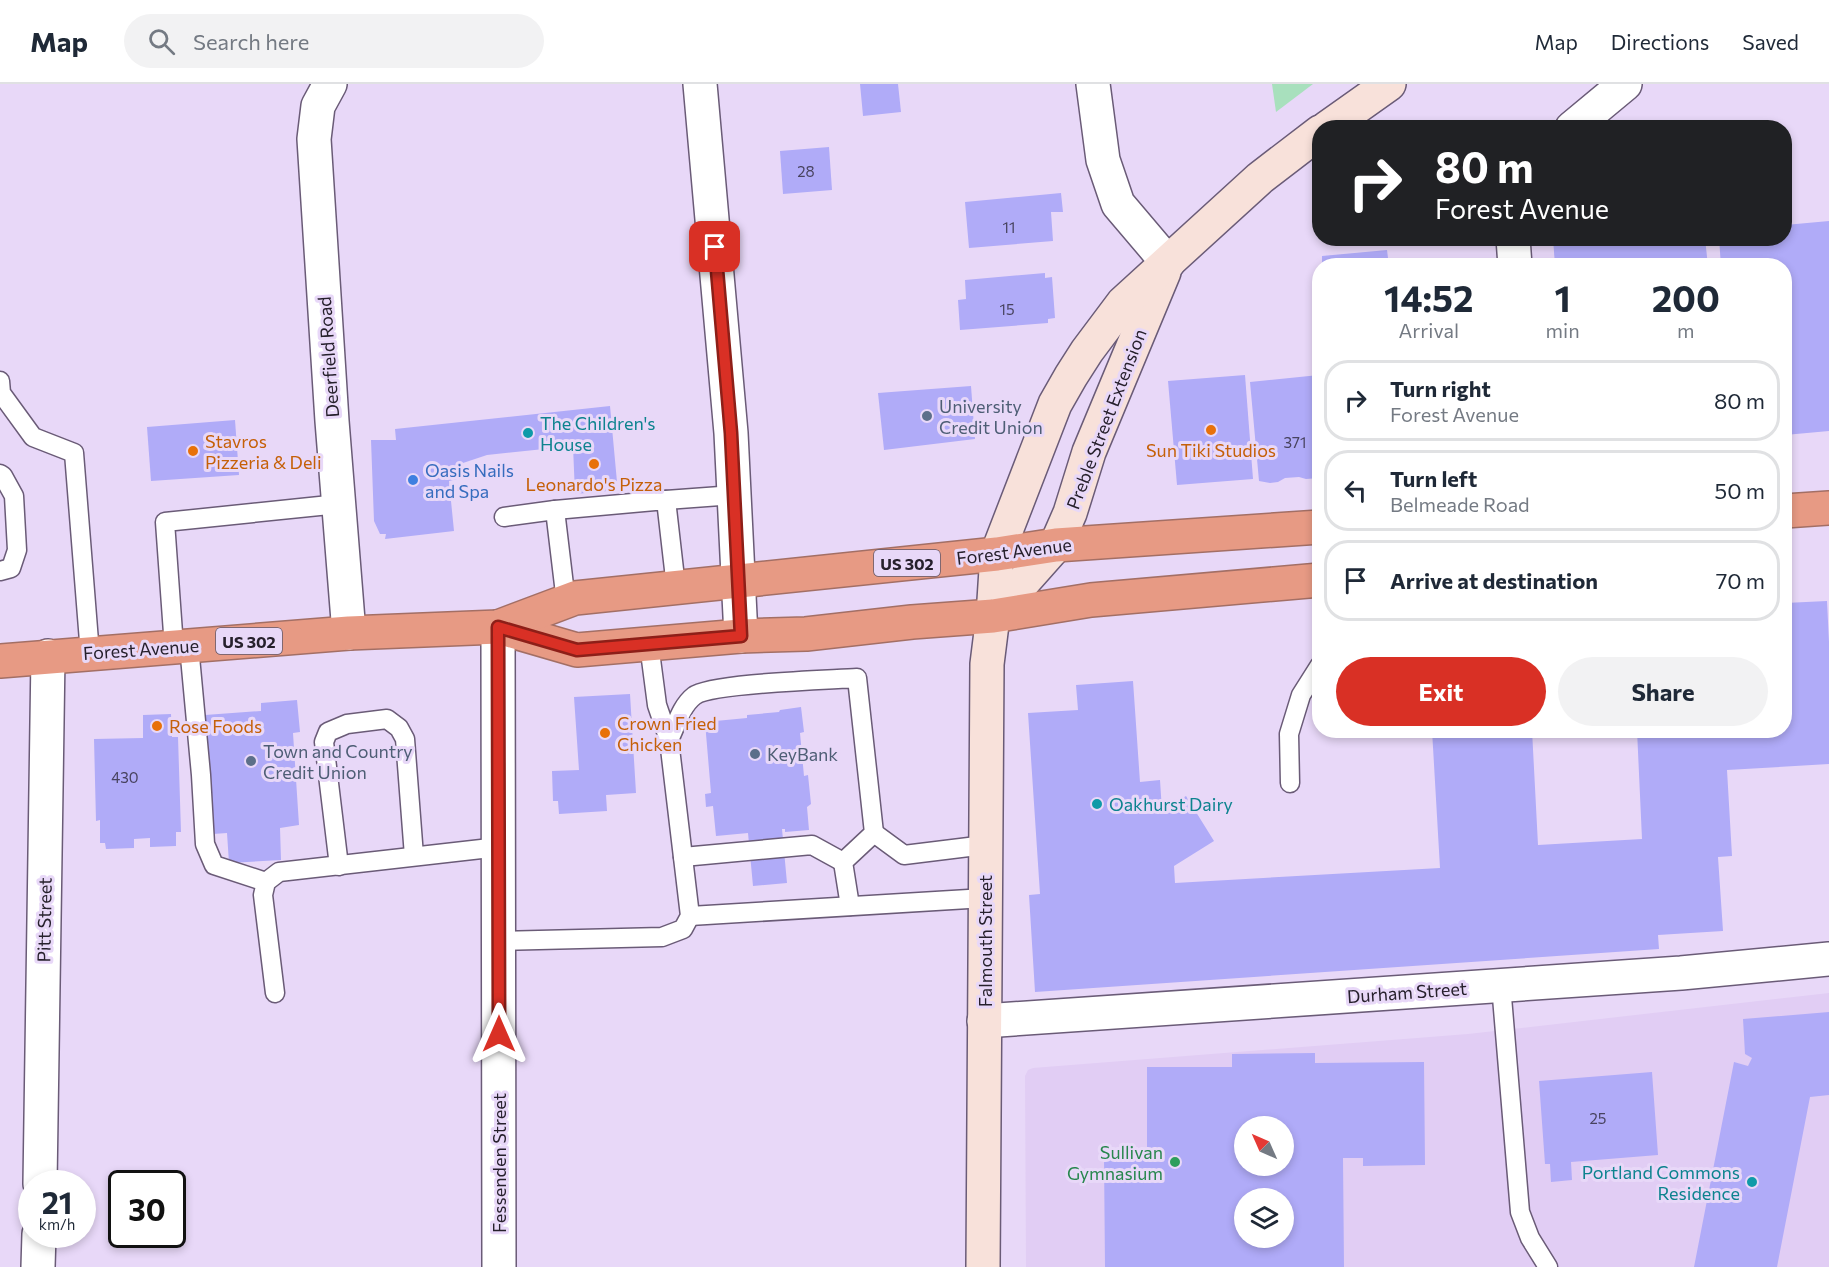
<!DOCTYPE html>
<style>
:root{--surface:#fff;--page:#f2f2f3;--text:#1f2937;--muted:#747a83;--line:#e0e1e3;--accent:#d93025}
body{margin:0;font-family:Commissioner,sans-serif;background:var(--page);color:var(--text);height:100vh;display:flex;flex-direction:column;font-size:22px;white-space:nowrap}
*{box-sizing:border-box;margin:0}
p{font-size:20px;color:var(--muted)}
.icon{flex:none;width:33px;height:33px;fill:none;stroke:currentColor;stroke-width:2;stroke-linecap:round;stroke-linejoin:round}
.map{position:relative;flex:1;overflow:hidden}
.side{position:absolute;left:1312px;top:174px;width:480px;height:480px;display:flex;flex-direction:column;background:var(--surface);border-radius:24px;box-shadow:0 3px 9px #0003}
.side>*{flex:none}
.guide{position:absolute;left:1312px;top:36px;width:480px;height:126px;border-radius:24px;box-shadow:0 3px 9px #0003;background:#202124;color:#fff;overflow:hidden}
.needle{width:39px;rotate:315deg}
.buttons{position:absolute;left:1234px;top:1032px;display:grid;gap:12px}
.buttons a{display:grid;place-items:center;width:60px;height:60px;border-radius:50%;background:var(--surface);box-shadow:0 3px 9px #0003;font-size:30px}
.speed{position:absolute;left:18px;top:1086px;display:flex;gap:12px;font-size:30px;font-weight:700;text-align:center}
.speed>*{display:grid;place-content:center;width:78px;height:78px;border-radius:50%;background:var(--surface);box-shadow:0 3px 9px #0003;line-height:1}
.speed small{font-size:15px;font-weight:400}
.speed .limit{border:3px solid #111;border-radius:9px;background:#fff;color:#111}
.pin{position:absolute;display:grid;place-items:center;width:51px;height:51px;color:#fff;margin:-26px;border-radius:12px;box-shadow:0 3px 9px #0006}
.me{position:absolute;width:66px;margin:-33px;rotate:0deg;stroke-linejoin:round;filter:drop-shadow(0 0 4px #0008)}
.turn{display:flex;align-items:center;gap:21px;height:126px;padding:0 24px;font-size:27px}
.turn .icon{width:78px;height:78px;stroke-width:2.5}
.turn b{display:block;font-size:42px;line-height:51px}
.eta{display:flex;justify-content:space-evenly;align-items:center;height:102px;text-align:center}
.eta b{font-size:36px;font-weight:700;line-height:42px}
.cta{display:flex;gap:12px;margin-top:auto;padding:12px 24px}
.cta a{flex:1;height:69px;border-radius:36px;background:var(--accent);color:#fff;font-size:24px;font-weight:700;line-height:69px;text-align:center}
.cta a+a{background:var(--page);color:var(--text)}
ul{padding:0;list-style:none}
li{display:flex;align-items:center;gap:18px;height:81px;margin:0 12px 9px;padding:0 12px;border:3px solid var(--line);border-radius:24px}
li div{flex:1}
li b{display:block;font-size:22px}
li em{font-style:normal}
header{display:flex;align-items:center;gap:36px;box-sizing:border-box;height:84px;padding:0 30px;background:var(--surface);border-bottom:2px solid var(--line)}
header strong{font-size:28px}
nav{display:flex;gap:33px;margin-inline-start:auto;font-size:21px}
.search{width:420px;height:54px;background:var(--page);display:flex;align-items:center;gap:15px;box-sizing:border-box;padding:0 21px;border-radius:33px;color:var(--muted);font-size:22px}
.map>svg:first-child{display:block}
.built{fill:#e1cdf4;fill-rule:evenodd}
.green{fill:#a8e0bd}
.building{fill:#b0abf8;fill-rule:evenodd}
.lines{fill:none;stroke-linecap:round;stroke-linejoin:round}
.lane-casing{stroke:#6a5b77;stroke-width:21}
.street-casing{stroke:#6a5b77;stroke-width:36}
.secondary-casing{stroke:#6a5b77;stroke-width:36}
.highway-casing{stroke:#a36f65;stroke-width:36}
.lane{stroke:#fff;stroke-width:18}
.street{stroke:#fff;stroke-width:33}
.secondary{stroke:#f8e1da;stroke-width:33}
.highway{stroke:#e79a84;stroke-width:33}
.route-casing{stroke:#8d1f18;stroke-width:15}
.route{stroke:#d93025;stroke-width:10}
.service-dot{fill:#5c6f8a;stroke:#e8d8f8;stroke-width:2}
.food-dot{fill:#e8710a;stroke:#e8d8f8;stroke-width:2}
.culture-dot{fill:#0f9aa8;stroke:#e8d8f8;stroke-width:2}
.shop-dot{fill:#3f7fe0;stroke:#e8d8f8;stroke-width:2}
.leisure-dot{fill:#2e9e5b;stroke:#e8d8f8;stroke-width:2}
.labels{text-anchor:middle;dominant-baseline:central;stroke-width:6;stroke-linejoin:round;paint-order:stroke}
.number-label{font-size:15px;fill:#48435f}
.shield{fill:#e8d8f8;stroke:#605769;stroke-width:1.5}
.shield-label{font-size:16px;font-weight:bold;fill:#26202c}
.street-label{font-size:18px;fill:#26202c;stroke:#e8d8f8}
.service-label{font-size:18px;fill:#4e5e75;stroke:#e8d8f8;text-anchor:start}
.culture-label{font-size:18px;fill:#0d838f;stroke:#e8d8f8;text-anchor:start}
.food-label{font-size:18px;fill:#c56008;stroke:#e8d8f8;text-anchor:start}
.shop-label{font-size:18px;fill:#366cbe;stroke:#e8d8f8;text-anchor:start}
.leisure-label{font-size:18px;fill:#27864d;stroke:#e8d8f8;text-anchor:end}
</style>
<header>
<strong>Map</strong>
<div class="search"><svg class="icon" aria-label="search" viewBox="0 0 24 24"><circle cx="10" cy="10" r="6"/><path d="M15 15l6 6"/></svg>Search here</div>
<nav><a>Map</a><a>Directions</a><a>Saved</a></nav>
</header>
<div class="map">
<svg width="1829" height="1183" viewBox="0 0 1829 1183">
<rect width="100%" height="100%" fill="#e8d8f8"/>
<!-- built -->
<path class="built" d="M1829 909V1183H1026L1025 992 1028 986 1033 984 1468 950ZM1245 1042H1284V1082H1245ZM1245 1114H1284V1154H1245Z"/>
<!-- green -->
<path class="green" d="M1272 0H1313L1276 28Z"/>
<!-- building -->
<g class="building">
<path d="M860 0H898L901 28 863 32Z"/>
<path d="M829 63 832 106 783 110 780 67Z"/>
<path d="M1061 109 1063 128H1051L1053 157 969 164 965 118Z"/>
<path d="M1829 137V347L1785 351V182H1721L1719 154H1785V141Z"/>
<path d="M1553 154H1705L1708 182H1555Z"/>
<path d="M1387 166 1389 182H1322V172Z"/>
<path d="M1045 189V194L1052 193 1055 234 1048 235V239L960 246 958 216 966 215 965 196Z"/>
<path d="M1245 291 1253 395 1177 401 1168 297Z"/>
<path d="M1319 291 1320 394 1306 395 1299 393 1285 394 1278 398 1270 399 1259 397 1250 298Z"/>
<path d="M971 302 975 355 884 366 878 309Z"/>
<path d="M610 322 617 398 608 407 575 410 573 362 487 371 454 382 457 395 449 397 454 447 385 455 386 450H380L374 437 371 356H396L395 345Z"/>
<path d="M235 336 239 391 151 397 147 343Z"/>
<path d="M1827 517 1829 558V680L1727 686 1732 772 1718 773 1723 847 1658 851 1659 865 1035 908 1029 811 1040 810 1028 629 1078 626 1076 601 1133 597 1140 698 1160 696 1162 727 1186 712 1214 757 1174 782 1175 799 1440 784 1432 646H1532L1538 761 1642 755 1637 646H1785V519Z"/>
<path d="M630 610 636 709 606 711 607 727 559 730 558 717H553L552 687 579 686 574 613Z"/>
<path d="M297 616 300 648 293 649 299 741 280 744 281 776 229 779 227 749 213 750 205 631 261 627V619Z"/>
<path d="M801 623 804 648 800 649 804 692 808 691 811 720 807 723 809 746 785 748V745H782L787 799 753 802 748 749 716 752 713 722 706 723 705 710 711 709 705 638 747 634V631L779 628 780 626Z"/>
<path d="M171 630 172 653H178L181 748H176V762L150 763V754L134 755V764L106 765 105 759H100V736L96 737 94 655 143 654V631Z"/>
<path d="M1829 928V1011L1810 1013 1777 1183H1694L1734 978 1748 982 1752 974 1745 970 1743 935Z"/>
<path d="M1315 969V979L1424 978 1425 1081 1363 1082V1074H1343L1344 1183H1105L1104 1074H1147V983H1232V970ZM1245 1042H1284V1082H1245ZM1245 1114H1284V1154H1245Z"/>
<path d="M1652 988 1658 1071 1571 1078 1572 1096 1551 1098 1550 1080H1545L1539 997Z"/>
</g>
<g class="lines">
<defs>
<g id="lane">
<path d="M0 297 1 309 33 353 74 369 90 570"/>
<path d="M0 390 3 392 14 412 17 466 11 484 0 487"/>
<path d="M666 416 734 411"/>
<path d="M555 426 566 518"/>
<path d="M504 433 555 426 666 416 676 503"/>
<path d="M189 562 201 691 205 760 214 781 266 798"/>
<path d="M174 563 165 438 339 420"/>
<path d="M669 656C676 642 681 622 694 612 711 599 829 596 857 594L874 749 843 778 850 822"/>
<path d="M1290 699 1289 650 1301 611 1320 581"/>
<path d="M874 749 904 771 985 761"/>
<path d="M683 773 812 761 843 778"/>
<path d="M339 782 324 658 328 648 347 640 387 635 399 644 405 655 414 772"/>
<path d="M690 832 985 814"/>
<path d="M499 857 662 853 683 845 690 832 669 656 657 621 649 560"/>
<path d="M1501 901 1520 1128 1530 1154 1548 1183"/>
<path d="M275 909 263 811 266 798 279 788 499 763"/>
</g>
<g id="street">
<path d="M330 0 318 22 314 55 332 337 349 549"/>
<path d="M700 0 731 349 741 552"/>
<path d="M1093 0 1103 76 1118 120 1168 179"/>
<path d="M1572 44 1625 0"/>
<path d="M1513 154 1515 182"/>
<path d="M498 543 499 1183"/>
<path d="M984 937 1681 889 1829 875"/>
<path d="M40 1100 48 572"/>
<path d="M38 1183 39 1150"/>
</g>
<g id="secondary">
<path d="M1327 44 1389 0"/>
<path d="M993 532 1056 461 1070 429 1089 368 1164 188"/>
<path d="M983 1183 987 580 993 532 997 470 1055 320 1071 292 1087 267 1123 219 1260 94 1320 48"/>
</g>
<g id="highway">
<path d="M1785 427 1829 424"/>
<path d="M498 543 577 566 741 552 806 550 912 538 993 532 1091 516 1320 496"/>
<path d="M0 577 349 549 498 543 575 514 997 470 1056 461 1320 443"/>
</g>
</defs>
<!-- lane casing -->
<use href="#lane" class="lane-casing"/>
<!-- street casing -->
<use href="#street" class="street-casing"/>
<!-- secondary casing -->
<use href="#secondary" class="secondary-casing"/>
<!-- highway casing -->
<use href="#highway" class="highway-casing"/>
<!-- lane -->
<use href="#lane" class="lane"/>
<!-- street -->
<use href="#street" class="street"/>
<!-- secondary -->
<use href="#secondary" class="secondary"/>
<!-- highway -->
<use href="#highway" class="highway"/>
</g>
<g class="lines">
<defs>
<path id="route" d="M499 950 498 543 577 566 741 552 731 349 715 163"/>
</defs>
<!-- route casing -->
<use href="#route" class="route-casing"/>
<!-- route -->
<use href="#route" class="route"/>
</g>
<!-- markers -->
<g class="service-dot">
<circle cx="927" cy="332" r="6"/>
<circle cx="755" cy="670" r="6"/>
<circle cx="251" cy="677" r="6"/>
</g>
<g class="food-dot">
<circle cx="1211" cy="346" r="6"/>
<circle cx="193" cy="367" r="6"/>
<circle cx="594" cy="380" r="6"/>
<circle cx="157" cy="642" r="6"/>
<circle cx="605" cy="649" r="6"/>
</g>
<g class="culture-dot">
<circle cx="528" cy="349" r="6"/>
<circle cx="1097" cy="720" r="6"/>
<circle cx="1752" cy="1098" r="6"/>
</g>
<circle class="shop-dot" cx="413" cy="396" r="6"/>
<circle class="leisure-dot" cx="1175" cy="1078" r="6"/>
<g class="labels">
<!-- number labels -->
<g class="number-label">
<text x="806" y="87">28</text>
<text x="1009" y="143">11</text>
<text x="1007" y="225">15</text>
<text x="1295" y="358">371</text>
<text x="125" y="693">430</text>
<text x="1598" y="1034">25</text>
</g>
<!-- shield labels -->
<g class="shield">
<rect x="874" y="466" width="66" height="26" rx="4.5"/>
<rect x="216" y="544" width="66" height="26" rx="4.5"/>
</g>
<g class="shield-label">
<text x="907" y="479">US 302</text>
<text x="249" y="557">US 302</text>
</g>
<!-- street labels -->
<g class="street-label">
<text transform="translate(328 273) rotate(-94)">Deerfield Road</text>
<text transform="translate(1106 335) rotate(-69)">Preble Street Extension</text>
<text transform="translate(1014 467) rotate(-7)">Forest Avenue</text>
<text transform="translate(141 565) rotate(-4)">Forest Avenue</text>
<text transform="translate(44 836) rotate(-89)">Pitt Street</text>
<text transform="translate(985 857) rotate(-90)">Falmouth Street</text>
<text transform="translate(1407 908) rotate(-4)">Durham Street</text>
<text transform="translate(499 1079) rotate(-90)">Fessenden Street</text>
</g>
<!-- service labels -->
<g class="service-label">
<text x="939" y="322">University<tspan x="939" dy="21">Credit Union</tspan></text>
<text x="263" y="667">Town and Country<tspan x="263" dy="21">Credit Union</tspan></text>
<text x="767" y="670">KeyBank</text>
</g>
<!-- culture labels -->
<g class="culture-label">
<text x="540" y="339">The Children's<tspan x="540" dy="21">House</tspan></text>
<text x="1109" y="720">Oakhurst Dairy</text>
<text x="1740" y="1088" text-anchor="end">Portland Commons<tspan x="1740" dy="21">Residence</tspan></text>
</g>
<!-- food labels -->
<g class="food-label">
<text x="205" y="357">Stavros<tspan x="205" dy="21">Pizzeria &amp; Deli</tspan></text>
<text x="1211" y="366" text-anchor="middle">Sun Tiki Studios</text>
<text x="594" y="400" text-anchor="middle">Leonardo's Pizza</text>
<text x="617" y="639">Crown Fried<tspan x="617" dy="21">Chicken</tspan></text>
<text x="169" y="642">Rose Foods</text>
</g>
<!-- shop labels -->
<g class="shop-label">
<text x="425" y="386">Oasis Nails<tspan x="425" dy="21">and Spa</tspan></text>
</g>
<!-- leisure labels -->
<g class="leisure-label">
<text x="1163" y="1068">Sullivan<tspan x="1163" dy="21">Gymnasium</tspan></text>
</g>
</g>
</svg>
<div class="buttons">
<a><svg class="needle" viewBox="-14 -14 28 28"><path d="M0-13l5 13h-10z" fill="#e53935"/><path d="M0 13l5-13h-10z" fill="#747a83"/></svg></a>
<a><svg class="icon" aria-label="layers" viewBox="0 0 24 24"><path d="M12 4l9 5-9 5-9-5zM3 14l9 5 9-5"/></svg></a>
</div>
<div class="speed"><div>21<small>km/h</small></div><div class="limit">30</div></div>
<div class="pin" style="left:715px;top:163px;background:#d93025"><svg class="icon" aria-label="arrive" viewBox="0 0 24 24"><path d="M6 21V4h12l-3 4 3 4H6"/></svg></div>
<svg class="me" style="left:499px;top:950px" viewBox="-20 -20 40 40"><path d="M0-17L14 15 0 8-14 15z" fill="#d93025" stroke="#fff" stroke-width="4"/></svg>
<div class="guide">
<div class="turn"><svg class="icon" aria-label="right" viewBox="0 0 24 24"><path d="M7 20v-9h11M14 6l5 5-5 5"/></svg><div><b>80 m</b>Forest Avenue</div></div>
</div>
<section class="side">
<div class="eta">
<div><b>14:52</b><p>Arrival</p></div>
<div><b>1</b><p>min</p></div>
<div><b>200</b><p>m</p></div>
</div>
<ul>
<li><svg class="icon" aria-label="right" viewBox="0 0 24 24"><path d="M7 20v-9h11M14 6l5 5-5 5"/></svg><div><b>Turn right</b><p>Forest Avenue</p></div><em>80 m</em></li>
<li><svg class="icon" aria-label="left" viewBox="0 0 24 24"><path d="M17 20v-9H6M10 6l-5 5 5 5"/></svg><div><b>Turn left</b><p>Belmeade Road</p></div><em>50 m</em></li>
<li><svg class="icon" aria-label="arrive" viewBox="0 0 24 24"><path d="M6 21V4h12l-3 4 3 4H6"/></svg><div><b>Arrive at destination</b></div><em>70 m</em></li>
</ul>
<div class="cta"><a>Exit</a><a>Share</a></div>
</section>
</div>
